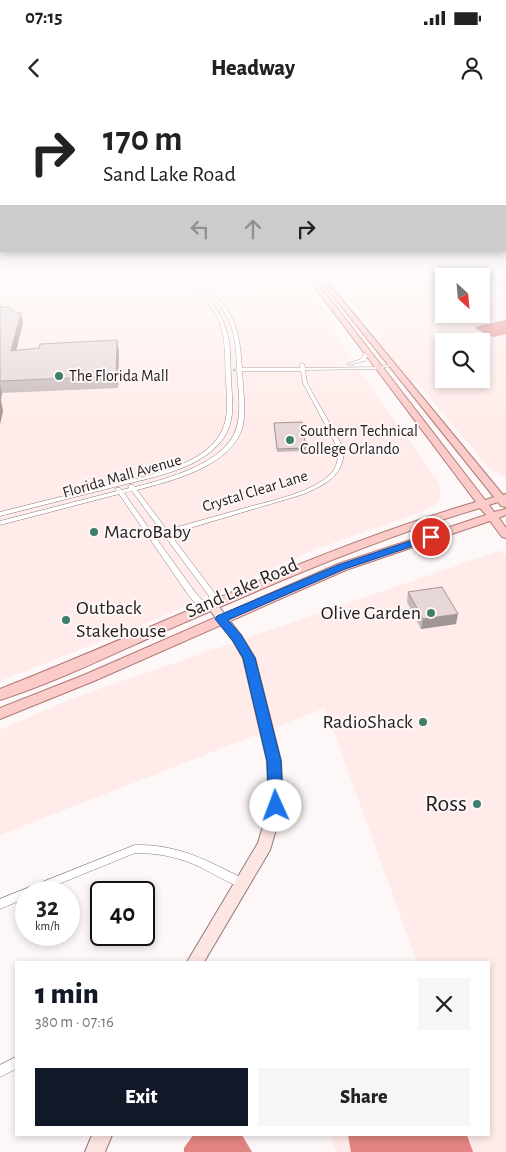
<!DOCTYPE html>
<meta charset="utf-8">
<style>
:root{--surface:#fff;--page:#f6f6f6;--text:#222;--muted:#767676;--accent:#111827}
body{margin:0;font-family:"Alegreya Sans",sans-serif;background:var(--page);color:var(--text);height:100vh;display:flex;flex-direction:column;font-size:19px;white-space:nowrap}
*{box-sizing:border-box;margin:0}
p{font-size:16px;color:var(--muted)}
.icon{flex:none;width:28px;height:28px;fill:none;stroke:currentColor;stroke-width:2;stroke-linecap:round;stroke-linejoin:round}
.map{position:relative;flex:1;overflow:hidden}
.side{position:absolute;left:15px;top:861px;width:475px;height:175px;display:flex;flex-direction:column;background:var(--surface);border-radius:0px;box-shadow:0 2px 8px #0003}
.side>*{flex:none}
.banner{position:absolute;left:0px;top:0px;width:506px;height:152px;box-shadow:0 2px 8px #0003;background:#fff;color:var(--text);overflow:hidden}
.needle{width:32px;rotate:154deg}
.controls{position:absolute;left:435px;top:168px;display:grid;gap:10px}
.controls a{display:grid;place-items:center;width:55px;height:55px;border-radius:0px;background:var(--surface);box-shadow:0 2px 8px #0003;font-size:25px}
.speed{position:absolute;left:15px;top:781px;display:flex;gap:10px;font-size:25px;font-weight:700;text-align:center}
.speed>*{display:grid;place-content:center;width:65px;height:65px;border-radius:50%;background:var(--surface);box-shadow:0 2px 8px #0003;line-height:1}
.speed small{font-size:12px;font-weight:400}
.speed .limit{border:2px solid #111;border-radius:8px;background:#fff;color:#111}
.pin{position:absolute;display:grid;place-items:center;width:42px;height:42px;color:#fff;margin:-21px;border:2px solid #fff;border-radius:50%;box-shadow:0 1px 5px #0007}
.me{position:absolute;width:55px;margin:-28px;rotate:358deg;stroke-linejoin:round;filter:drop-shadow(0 0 4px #0008)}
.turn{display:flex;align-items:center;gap:18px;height:105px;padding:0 20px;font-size:22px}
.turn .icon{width:65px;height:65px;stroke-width:2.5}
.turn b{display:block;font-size:35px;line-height:42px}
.lanes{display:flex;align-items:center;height:48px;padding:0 20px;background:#0003;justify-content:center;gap:25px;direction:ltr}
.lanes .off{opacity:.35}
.round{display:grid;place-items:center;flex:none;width:52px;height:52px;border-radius:0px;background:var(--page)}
.summary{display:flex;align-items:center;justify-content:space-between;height:85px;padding:0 20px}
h1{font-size:30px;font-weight:800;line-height:38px;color:var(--accent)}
.cta{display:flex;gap:10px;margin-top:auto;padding:10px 20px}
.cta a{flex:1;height:58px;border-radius:0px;background:var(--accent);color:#fff;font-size:20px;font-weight:800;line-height:58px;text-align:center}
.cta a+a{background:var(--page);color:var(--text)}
.status{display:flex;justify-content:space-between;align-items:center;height:35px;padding:0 25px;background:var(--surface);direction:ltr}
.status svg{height:14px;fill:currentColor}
header{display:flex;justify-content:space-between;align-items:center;height:65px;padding:0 20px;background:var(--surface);font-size:22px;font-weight:800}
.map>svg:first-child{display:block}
.built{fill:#ffecea;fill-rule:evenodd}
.green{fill:#f5c1be}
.water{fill:#e18482}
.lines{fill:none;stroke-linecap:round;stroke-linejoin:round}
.street-casing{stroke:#897b7b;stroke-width:1}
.secondary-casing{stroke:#897b7b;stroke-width:2}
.primary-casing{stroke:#ae7875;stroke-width:2}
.street{fill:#fff;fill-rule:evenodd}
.secondary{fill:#fde5e4;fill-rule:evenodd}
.primary{fill:#fbcbc9;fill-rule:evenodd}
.wall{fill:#c6b9b8}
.shaded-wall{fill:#a19696}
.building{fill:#e6d7d6;stroke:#a19696}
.route{fill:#1a73e8;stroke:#114b97}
.poi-dot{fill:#3f7e6b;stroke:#fef7f7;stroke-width:2}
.labels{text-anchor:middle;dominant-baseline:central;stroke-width:4;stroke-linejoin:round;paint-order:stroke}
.far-poi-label{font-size:16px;fill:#231d1d;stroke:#fef7f7;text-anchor:start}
.far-street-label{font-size:16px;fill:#231d1d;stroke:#fef7f7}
.poi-label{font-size:20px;fill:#231d1d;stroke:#fef7f7;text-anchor:start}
.street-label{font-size:20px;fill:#231d1d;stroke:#fef7f7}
.near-poi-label{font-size:24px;fill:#231d1d;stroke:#fef7f7;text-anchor:end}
</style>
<div class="status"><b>07:15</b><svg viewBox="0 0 49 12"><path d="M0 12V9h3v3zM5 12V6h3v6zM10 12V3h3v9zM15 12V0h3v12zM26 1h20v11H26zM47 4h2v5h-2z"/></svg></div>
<header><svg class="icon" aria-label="back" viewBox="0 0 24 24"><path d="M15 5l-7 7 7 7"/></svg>Headway<svg class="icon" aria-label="person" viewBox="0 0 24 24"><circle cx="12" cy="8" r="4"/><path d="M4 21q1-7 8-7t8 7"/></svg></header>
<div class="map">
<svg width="506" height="1052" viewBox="0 0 506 1052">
<rect width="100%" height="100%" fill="#fef7f7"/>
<!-- built -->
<g class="built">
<path d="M0 174H302L310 185 341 244 352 258 349 260 360 272 437 380 441 392 439 402 427 410 316 449 145 524 0 581Z"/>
<path d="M323 174H506V378L489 368 417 282 412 283 377 240 382 238 343 191H338ZM444 176H481V214H444ZM444 241H481V279H444Z"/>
<path d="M502 450 506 456V1052H336L331 1035H489V862H417L325 608 0 735V630L73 598Z"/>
</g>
<!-- green -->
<path class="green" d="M469 174H506V190L481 179V176Z"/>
<!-- water -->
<g class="water">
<path d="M506 220V234L493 237 476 229 475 227Z"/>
<path d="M193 1035H242L252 1052H184V1048Z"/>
<path d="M348 1035H467L473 1052H351Z"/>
</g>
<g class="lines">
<defs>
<g id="street">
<path d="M175 174H179C203 194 224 208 229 242 231 253 230 264 231 276 231 294 236 314 227 332 220 347 205 357 191 364 168 375 142 380 118 386 79 396 39 406 0 416V412C32 404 64 396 96 388 132 379 194 370 217 339 230 322 227 300 226 280 224 249 228 222 204 199 195 190 184 183 175 174Z"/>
<path d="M185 174H189C229 205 239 216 242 268H300V264L302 263 304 264 305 268 379 267 391 264 393 265 379 269 305 270 307 283 344 349C344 376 326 384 304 394L170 434 217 496 216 506 212 508 196 504 189 496 119 394 0 425V421L117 391 115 389 116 388H120L122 390 129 388 128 386 129 385H133L135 387C165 379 225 364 236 329 242 311 238 290 237 271L233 270 237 269C236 240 234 218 212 197 204 189 194 182 185 174ZM242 271H301L303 283 338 349C338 357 338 364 333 371 317 392 269 401 245 408 219 415 193 423 167 430L137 390C171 381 234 366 243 325 246 308 243 289 242 271ZM132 391 162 432 153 434 124 393ZM164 435 209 496V503L202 500 195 492 156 438Z"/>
<path d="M365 252 369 253 365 261 349 265 347 264 361 259Z"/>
<path d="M135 745C179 744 208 761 246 780L247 783 246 786 242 788C227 782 214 774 200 767 179 757 158 753 135 753L39 792H26V798L0 809V799Z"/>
<path d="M16 957V969L0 977V965Z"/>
</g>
<g id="secondary">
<path d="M212 502 216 503 241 535 255 558 281 661 283 706 270 750 204 862H187L258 743 269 706 267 661 243 558 233 541 207 506Z"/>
<path d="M92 1035H112L105 1052H85Z"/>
</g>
<path id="primary" d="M305 174H311L485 400 494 397 325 186V184H329L503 395 506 394V407L501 406 498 402 489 405 494 412 506 409V415L499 418 506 428V438L502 437 490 421 346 470 94 581 0 619V608L84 575 338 464 486 415 480 408C372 440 268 486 165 531 113 554 54 583 0 600V589C159 527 312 450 476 402Z"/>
</defs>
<!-- street casing -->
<use href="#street" class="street-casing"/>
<!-- secondary casing -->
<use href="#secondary" class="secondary-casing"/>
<!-- primary casing -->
<use href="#primary" class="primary-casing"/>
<!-- street -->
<use href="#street" class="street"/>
<!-- secondary -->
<use href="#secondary" class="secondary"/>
<!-- primary -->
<use href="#primary" class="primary"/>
</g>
<!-- wall -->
<g class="wall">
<path d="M0 207 23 223 16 251H119L118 288 2 293 1 300 3 311 0 324Z"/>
<path d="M274 326 306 348V351L277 352Z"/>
<path d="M408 492 456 524 421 529 407 502Z"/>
</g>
<!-- shaded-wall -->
<g class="shaded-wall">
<path d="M21 213 23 223 13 263 11 251Z"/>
<path d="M117 240 119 251 118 288 116 276Z"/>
<path d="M0 283 2 293 1 300 3 311 0 324Z"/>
<path d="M458 514 456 524 421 529 423 519Z"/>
</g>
<!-- building -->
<g class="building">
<path d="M0 207H9L16 213H21L11 251 39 248 40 244 117 240 116 276 0 281Z"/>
<path d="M302 322 306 348 277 349 274 323Z"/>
<path d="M442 487 458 514 423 519 408 492Z"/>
</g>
<!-- sky -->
<linearGradient id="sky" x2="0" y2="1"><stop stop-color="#a5a1bf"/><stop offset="0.54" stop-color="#fffbfb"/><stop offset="1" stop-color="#fffbfb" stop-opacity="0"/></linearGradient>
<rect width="506" height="321" fill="url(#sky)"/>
<!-- route -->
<path class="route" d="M431 434 434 435V439L345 469 228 520 241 535 255 558 281 661 283 706 281 710 276 712 271 710 269 706 267 661 243 558 233 541 215 519 217 516 338 465Z"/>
<!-- markers -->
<g class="poi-dot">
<circle cx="59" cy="276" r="5"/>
<circle cx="290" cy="340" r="5"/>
<circle cx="94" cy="432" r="5"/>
<circle cx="431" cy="513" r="5"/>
<circle cx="66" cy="520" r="5"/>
<circle cx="423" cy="622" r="5"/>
<circle cx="477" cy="704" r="5"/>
</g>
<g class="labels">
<!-- far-poi labels -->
<g class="far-poi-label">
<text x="69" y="276">The Florida Mall</text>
<text x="300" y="331">Southern Technical<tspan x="300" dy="18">College Orlando</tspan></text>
</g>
<!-- far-street labels -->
<g class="far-street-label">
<text transform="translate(122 376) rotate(-16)">Florida Mall Avenue</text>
<text transform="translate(255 391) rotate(-17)">Crystal Clear Lane</text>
</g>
<!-- poi labels -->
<g class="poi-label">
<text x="104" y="432">MacroBaby</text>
<text x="76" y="508">Outback<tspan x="76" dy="23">Stakehouse</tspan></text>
<text x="421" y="513" text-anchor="end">Olive Garden</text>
<text x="413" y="622" text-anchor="end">RadioShack</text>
</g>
<!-- street labels -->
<g class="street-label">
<text transform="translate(242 488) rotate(-24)">Sand Lake Road</text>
</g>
<!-- near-poi labels -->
<g class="near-poi-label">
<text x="467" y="704">Ross</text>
</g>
</g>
</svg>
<div class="controls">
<a><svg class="needle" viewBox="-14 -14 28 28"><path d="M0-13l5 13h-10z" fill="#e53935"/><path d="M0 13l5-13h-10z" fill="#767676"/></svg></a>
<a><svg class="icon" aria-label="search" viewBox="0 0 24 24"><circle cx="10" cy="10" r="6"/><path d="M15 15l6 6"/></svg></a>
</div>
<div class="speed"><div>32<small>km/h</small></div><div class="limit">40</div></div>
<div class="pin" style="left:431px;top:437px;background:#d93025"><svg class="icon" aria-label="arrive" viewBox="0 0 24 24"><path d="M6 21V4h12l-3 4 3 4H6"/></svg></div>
<svg class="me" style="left:276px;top:706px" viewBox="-20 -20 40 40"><circle r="19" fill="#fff"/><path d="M0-13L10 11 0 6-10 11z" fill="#1a73e8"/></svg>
<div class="banner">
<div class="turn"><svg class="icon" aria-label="right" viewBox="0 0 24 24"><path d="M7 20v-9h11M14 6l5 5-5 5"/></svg><div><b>170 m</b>Sand Lake Road</div></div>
<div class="lanes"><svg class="icon off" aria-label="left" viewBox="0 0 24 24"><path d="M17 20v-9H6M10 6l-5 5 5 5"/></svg><svg class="icon off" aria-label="ahead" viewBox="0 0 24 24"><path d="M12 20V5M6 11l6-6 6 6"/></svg><svg class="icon" aria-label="right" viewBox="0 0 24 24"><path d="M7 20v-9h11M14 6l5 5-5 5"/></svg></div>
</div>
<section class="side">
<div class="summary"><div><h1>1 min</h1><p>380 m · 07:16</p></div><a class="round"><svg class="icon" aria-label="close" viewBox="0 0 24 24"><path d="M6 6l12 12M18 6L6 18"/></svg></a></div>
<div class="cta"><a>Exit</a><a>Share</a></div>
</section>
</div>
